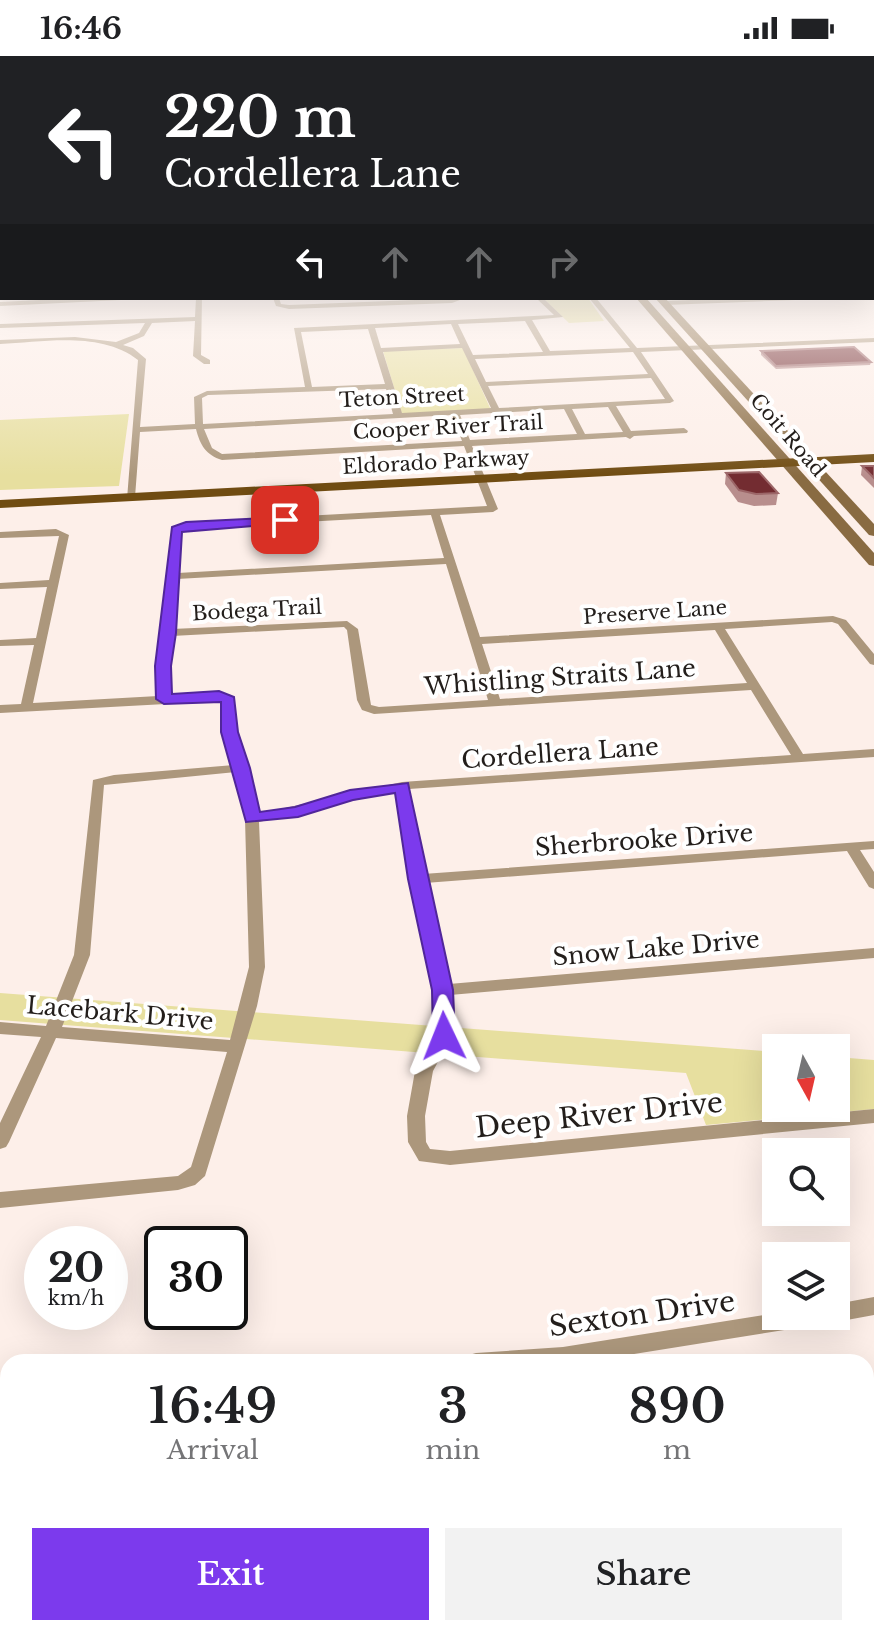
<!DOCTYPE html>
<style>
:root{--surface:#fff;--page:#f2f2f2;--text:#202124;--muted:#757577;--accent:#7c3aed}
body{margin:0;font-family:"Libre Baskerville",serif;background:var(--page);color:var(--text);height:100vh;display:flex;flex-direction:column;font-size:30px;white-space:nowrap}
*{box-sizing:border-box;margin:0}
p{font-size:26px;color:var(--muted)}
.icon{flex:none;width:44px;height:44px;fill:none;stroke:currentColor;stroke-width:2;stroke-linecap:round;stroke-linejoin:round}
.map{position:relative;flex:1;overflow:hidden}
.details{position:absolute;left:0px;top:1298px;width:874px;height:282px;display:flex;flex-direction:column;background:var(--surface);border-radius:24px 24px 0 0;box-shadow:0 8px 32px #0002}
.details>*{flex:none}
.guide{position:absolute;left:0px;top:0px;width:874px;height:244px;box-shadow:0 8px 32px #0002;background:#202124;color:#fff;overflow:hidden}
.needle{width:52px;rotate:172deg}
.buttons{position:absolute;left:762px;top:978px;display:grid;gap:16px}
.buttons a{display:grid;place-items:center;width:88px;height:88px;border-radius:0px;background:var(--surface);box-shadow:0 8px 32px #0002;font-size:40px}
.speed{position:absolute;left:24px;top:1170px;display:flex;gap:16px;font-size:40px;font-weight:700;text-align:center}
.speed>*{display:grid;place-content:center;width:104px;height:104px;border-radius:50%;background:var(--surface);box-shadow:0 8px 32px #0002;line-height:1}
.speed small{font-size:20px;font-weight:400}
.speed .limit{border:4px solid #111;border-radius:12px;background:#fff;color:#111}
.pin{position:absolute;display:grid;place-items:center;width:68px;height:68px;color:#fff;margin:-34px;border-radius:16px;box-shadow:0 4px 12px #0006}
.me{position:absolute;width:88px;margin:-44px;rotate:358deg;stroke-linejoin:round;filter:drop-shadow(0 0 6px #0008)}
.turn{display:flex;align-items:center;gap:28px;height:168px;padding:0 32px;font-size:36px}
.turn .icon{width:104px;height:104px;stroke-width:2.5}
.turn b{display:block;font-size:56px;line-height:68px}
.lanes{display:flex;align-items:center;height:76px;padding:0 32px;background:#0003;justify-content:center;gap:40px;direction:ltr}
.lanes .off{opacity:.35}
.eta{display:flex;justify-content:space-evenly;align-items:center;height:136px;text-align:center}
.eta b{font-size:48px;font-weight:600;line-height:56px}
.primary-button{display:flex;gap:16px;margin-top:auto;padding:16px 32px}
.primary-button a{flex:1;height:92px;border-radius:0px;background:var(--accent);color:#fff;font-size:32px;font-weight:600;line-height:92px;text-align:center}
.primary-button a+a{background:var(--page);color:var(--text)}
.status{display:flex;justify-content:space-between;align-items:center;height:56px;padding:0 40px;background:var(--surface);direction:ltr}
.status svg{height:22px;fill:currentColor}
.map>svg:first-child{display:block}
.green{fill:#e7df9f}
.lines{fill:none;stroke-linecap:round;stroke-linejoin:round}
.street{fill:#ac977c;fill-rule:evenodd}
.secondary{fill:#896b42;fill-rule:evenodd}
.primary{fill:#704c12;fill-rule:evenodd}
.wall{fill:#b88e8d}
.building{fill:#732c31;stroke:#9c6668;stroke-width:2}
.route{fill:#7c3aed;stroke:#51269a;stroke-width:2}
.labels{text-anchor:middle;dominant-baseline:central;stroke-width:8;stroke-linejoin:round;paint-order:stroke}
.far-street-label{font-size:20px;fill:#231e1b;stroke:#fff}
.street-label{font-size:24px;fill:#231e1b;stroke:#fff}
.near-street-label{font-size:28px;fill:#231e1b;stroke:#fff}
</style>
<div class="status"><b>16:46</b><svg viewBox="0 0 49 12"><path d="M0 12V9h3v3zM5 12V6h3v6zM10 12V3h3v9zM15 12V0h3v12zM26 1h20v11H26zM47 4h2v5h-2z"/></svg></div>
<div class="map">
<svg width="874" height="1579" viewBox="0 0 874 1579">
<rect width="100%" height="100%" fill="#fdefe9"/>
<!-- green -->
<g class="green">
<path d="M543 242H588L604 265 569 267Z"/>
<path d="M463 292 491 354 402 358 383 295Z"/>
<path d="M129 358 119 430 0 434V364Z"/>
<path d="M0 937 776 996V1052H836V1001L874 1004V1053L706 1069 686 1017 0 964Z"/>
</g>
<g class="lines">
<!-- street -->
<g class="street">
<rect x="872" y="237" width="2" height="4"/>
<path d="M81 242H124L121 244 0 250V246Z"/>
<path d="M196 242H202L201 299 210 304V308H204L193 300 195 265 152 267 144 280 123 289 133 292 146 303 140 371 195 368 194 341 207 335 305 331 294 272 554 259 536 242H543L563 261 532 264 550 295 630 292 589 242H596L637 292 874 282V286L641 296 674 345 670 347 616 350 631 375 684 372 688 375 687 377 634 380 630 383 626 381 472 390 498 453 493 456 440 459 480 581 833 560 846 564 874 598V609L870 608 838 568 832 566 725 573 803 698 874 693V701L409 733 423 818 874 785V793L860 794 874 816V833L869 831 847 795 425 827 449 928 874 892V902L450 939 452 980 433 1015 425 1060 426 1086 430 1093 450 1095 874 1053V1067L450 1109 419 1105 408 1086 407 1060 415 1015 436 980 434 934 410 823 396 735 259 766 265 911 257 950 205 1120 195 1129 178 1134 0 1152V1136L178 1120 191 1111 227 996 56 982 9 1086 6 1091 0 1093V1067L41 981 0 978V966L46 970 74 899 93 724 114 719 234 709 224 676 221 645 0 657V649L21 648 34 589 0 590V584L36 582 47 531 0 533V527L49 524 59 480 0 482V476L56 473 69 479 33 647 158 640 157 610 174 471 195 466 487 450 464 390 222 404C206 399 200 389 196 373L140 376 135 441 127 443 138 304C101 275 44 286 0 288V284L75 281 116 286 139 277 145 267 0 272V268L195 261ZM525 265 543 296 473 299 458 268ZM451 268 460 288 381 292 375 272ZM368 273 385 328 312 331 301 276ZM462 292 491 352 402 357 383 296ZM633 296 648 318 486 326 475 303ZM651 322 665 343 499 352 488 330ZM386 333 393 358 203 368 202 342 208 339ZM608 351 623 376 585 378 572 353ZM564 353 577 378 470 384 460 359ZM452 359 462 385 222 398 212 392 204 373ZM431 459 444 502 178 517 182 475 195 472ZM446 508 488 644 379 651 371 649 358 573 347 565 172 573 177 523ZM344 571 347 574 357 644 362 654 374 658 751 634 791 699 402 726 258 758 248 712 236 676 233 642 231 639 215 636 170 639 169 610 172 580ZM715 574 747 627 500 643 482 588ZM236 716 245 763 249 911 230 984 62 971 90 899 104 729Z"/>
<path d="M273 242H279L281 248 289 249 465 242 452 247 289 253 276 250Z"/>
<path d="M743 242H798L795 244 665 249 662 247 665 245Z"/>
<path d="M874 1241V1259L836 1266 829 1263 827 1260H836V1248Z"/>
<path d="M776 1257V1260H826L823 1266 816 1269 584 1306H466L469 1299 476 1297 563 1291Z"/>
<rect x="0" y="1327" width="8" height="20"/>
<path d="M874 1477V1501L866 1503V1479Z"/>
<path d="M44 1572H168L165 1579H41Z"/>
<path d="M564 1572H588L589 1579H565Z"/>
</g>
<!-- secondary -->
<g class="secondary">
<path d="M636 242H646L874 497V510L869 509Z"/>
<path d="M655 242H665L874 468V480L869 479Z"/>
</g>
<!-- primary -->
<path class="primary" d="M874 398V406L0 452V444Z"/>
</g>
<!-- wall -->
<g class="wall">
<path d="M761 295 871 306 870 309 776 313 761 299Z"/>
<path d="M862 410H874V432L861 419Z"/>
<path d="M726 417 778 437 776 449 754 450 738 446 725 428Z"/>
</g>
<!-- building -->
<g class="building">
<path d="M854 291 871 306 776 310 761 295Z"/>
<path d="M862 410H874V422Z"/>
<path d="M759 416 778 437 756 438 739 434 726 417Z"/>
</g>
<!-- sky -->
<linearGradient id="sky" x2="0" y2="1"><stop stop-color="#aebce4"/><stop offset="0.47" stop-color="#fef8f5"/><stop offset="1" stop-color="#fef8f5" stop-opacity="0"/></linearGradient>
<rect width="874" height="420" fill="url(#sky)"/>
<!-- route -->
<path class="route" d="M285 461 289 462V467L182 476 176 577 171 610 172 638 219 635 234 641 238 676 250 712 260 756 295 751 350 734 408 727 453 934 455 980 452 986H436L433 980 432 934 408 823 395 737 353 744 298 761 246 766 221 676V646L164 648 156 643 155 610 172 471 186 466Z"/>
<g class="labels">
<!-- far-street labels -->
<g class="far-street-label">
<text transform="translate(402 341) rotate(-3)">Teton Street</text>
<text transform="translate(448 371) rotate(-3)">Cooper River Trail</text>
<text transform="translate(788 379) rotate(49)">Coit Road</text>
<text transform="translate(436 406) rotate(-3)">Eldorado Parkway</text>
<text transform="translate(257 554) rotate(-3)">Bodega Trail</text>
<text transform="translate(655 556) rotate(-4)">Preserve Lane</text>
</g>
<!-- street labels -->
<g class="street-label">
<text transform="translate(560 621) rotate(-4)">Whistling Straits Lane</text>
<text transform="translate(560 697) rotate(-4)">Cordellera Lane</text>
<text transform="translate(644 784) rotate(-4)">Sherbrooke Drive</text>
<text transform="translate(656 892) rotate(-5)">Snow Lake Drive</text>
<text transform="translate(120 957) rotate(5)">Lacebark Drive</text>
</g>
<!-- near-street labels -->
<g class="near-street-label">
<text transform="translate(599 1059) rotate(-6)">Deep River Drive</text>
<text transform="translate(642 1258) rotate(-8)">Sexton Drive</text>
</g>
</g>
</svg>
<div class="buttons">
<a><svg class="needle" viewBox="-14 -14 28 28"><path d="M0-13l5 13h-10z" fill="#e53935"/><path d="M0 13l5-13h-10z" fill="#757577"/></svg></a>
<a><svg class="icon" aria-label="search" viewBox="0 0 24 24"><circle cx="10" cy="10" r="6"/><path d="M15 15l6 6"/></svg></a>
<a><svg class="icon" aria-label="layers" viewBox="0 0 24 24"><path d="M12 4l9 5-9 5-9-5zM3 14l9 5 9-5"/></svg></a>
</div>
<div class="speed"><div>20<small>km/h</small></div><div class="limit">30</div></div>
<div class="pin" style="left:285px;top:464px;background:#d93025"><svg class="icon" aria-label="arrive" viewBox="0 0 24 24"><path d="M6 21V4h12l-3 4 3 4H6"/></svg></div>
<svg class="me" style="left:444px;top:980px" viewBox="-20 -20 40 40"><path d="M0-17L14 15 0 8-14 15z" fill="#7c3aed" stroke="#fff" stroke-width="4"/></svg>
<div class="guide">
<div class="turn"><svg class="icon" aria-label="left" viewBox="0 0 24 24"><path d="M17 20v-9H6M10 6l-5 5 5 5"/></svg><div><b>220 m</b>Cordellera Lane</div></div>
<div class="lanes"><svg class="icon" aria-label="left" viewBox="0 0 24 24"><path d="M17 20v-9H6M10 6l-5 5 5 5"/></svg><svg class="icon off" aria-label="ahead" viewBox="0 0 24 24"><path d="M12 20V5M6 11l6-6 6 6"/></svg><svg class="icon off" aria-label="ahead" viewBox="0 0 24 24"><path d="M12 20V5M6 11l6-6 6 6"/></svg><svg class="icon off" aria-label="right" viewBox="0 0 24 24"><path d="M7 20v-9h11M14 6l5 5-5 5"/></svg></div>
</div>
<section class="details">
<div class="eta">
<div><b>16:49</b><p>Arrival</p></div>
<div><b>3</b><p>min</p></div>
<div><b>890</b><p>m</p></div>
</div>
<div class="primary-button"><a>Exit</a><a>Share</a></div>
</section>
</div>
